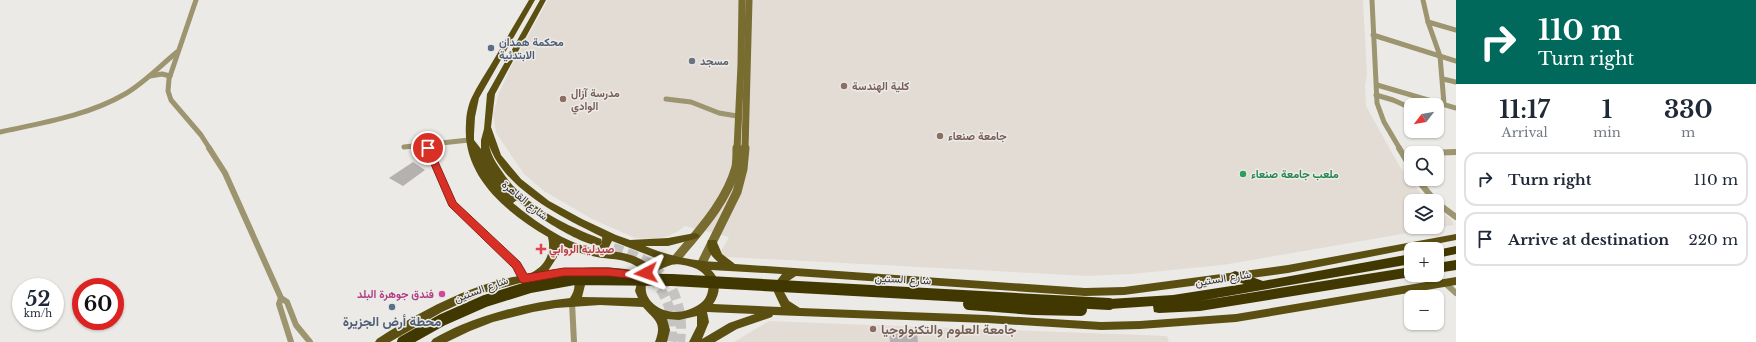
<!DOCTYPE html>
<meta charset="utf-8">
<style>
:root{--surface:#fff;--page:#f6f6f7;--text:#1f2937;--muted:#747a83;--line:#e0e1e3}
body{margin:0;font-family:"Libre Baskerville",Vazirmatn,serif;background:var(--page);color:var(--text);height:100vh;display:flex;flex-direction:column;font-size:15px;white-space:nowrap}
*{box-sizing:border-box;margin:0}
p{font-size:13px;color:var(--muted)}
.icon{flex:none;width:22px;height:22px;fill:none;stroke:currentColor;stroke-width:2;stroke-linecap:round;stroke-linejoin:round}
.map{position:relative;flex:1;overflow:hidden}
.side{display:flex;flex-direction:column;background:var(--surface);width:300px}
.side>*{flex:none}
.top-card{background:#00695c;color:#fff;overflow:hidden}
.needle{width:26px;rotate:239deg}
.controls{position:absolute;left:1404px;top:98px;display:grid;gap:8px}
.controls a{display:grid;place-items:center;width:40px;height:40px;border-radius:8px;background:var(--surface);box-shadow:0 1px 3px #0004;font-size:20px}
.speed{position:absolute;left:12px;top:278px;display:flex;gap:8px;font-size:20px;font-weight:700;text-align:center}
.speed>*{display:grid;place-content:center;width:52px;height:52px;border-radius:50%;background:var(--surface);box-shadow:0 1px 3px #0004;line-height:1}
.speed small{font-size:10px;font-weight:400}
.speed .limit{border:6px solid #d22;background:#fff;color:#111}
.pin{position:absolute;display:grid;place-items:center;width:34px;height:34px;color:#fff;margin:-17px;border:2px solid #fff;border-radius:50%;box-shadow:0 1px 4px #0007}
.me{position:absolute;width:44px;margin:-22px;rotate:266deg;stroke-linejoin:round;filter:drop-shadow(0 0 3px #0008)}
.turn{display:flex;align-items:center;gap:14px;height:84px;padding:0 16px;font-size:18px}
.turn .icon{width:52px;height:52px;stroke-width:2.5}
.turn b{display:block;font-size:28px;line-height:34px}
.eta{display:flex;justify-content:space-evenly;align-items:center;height:68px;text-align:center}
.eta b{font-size:24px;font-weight:700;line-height:28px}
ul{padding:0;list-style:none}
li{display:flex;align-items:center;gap:12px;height:54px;margin:0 8px 6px;padding:0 8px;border:2px solid var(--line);border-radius:12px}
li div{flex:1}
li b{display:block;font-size:15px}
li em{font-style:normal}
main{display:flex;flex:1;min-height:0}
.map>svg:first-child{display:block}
.built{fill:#e3dcd4}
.building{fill:#b5b1b0}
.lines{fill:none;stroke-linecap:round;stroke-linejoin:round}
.primary-tunnel{stroke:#c6c4c2;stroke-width:10;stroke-dasharray:10 5;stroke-linecap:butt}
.street-far1{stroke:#9c9570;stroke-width:5}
.street{stroke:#9c9570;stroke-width:6}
.secondary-far1{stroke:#786c31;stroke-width:7}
.secondary{stroke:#786c31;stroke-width:9}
.primary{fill:#5a4f11;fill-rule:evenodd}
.highway{fill:#413700;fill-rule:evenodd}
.highway-bridge{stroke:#413700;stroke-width:12}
.route{fill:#d93025;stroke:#8d1f18}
.service-dot{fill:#5c6f8a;stroke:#eceae7;stroke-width:1.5}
.worship-dot{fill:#6b7280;stroke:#eceae7;stroke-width:1.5}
.education-dot{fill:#8d6e63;stroke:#eceae7;stroke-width:1.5}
.leisure-dot{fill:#2e9e5b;stroke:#eceae7;stroke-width:1.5}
.health-dot{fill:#e0444e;stroke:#eceae7;stroke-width:1.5}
.hotel-dot{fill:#d1479c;stroke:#eceae7;stroke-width:1.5}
.labels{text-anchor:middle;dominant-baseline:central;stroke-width:3;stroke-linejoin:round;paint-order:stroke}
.service-label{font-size:11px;font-weight:bold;fill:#4e5e75;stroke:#eceae7;text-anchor:start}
.worship-label{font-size:11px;font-weight:bold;fill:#5b616d;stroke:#eceae7;text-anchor:start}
.education-label{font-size:11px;font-weight:bold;fill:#785e54;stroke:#eceae7;text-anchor:start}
.leisure-label{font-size:11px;font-weight:bold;fill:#27864d;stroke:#eceae7;text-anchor:start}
.street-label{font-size:11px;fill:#2f2e2d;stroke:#eceae7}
.health-label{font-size:11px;font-weight:bold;fill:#be3a42;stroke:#eceae7;text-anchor:start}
.hotel-label{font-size:11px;font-weight:bold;fill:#b23c85;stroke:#eceae7;text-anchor:end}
.near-service-label{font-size:13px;font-weight:bold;fill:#4e5e75;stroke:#eceae7}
.near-education-label{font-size:13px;font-weight:bold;fill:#785e54;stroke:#eceae7;text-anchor:start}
</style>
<main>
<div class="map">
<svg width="1456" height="342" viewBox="0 0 1456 342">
<rect width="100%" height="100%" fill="#eceae7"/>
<!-- built -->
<g class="built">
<path d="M548 0H1363L1367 74 1365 87 1366 106 1400 167 1427 201H1411V227H1437V209L1451 219 1454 225 1223 265 1131 274 1088 276 727 257 723 256 721 251 729 237 685 226 677 232 666 237 651 239 635 238 592 219 544 191 524 174 496 133 493 114 499 93 512 65Z"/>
<path d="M769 321 1167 336 1169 342H734Z"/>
</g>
<!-- building -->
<g class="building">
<path d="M413 162 425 170 403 186 389 178Z"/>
<path d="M889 330 917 333 918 342H890Z"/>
</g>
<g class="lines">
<!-- primary-tunnel -->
<g class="primary-tunnel">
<path d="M599 243C613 248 627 252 640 258 672 274 685 308 680 342"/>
<path d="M651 277C668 296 675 316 671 342"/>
</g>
<!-- street-far1 -->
<g class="street-far1">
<path d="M196 0 169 79 168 91 171 100 201 135 210 149"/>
<path d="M1372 0 1377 103 1384 122 1400 149"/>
<path d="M1423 0 1428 22 1440 56 1444 104"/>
<path d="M1428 22 1456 30"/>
<path d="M1373 35 1456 61"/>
<path d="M150 76 162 74 170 76"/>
<path d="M1443 79 1456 82"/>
<path d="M1377 85 1456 108"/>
<path d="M1376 95 1393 100 1411 108"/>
<path d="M666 99 691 102 719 113 737 116"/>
<path d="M0 132C42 123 87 116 125 94 144 83 160 66 177 52"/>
<path d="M404 147 432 144"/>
<path d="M428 149 429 146 432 144 469 140"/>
</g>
<!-- street -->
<g class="street">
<path d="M209 148 225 173 281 298 279 304 291 342"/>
<path d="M428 148 452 204 516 265 522 272 523 279"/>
<path d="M1399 148 1411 168"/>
<path d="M1426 153 1456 152"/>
<path d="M1417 179 1435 201"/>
<path d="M1437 203 1456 217"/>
<path d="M1445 283 1456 293"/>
<path d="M281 298 287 302 296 325 310 342"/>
<path d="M572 303 574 342"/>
</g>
<!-- secondary-far1 -->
<g class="secondary-far1">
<path d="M737 149 741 65 742 0"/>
<path d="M745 149 749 0"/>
</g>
<!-- secondary -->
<g class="secondary">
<path d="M675 260C698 232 726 203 736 167 737 161 737 154 737 148"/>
<path d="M701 265 737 192 743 169 745 148"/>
</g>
<!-- primary -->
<path class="primary" d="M529 0H535L479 98 475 117 474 134V140L481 149V140L484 129 487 94 540 0H546L495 94 491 127 501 155 521 179 549 201 582 219 616 235 630 240 668 238 695 233 698 234 700 236 698 238 695 239 668 246H645C669 256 693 261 718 262 712 257 705 249 708 240H716L722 254 735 264 1085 288 1124 287 1288 265 1456 234V240L1288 273 1124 295 1085 296 796 276 787 282 784 292 789 301 800 308 987 315 1101 322 1140 321 1236 314 1456 277V285L1236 322 1140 329 1101 330 987 323 773 315 772 317 737 329 715 342H689L697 326V316L679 320 667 319 670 330 667 342H655C663 322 654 320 643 307L600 305 556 308 533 312 493 322 470 331 447 342H431L433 339C442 334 451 329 461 325 496 311 532 302 570 298 575 291 576 284 572 276H569L524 282 483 293 442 312 390 342H375L377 339C408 319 440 301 475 288 487 283 500 280 513 277 519 276 526 275 531 273 545 266 552 253 548 237 507 213 462 177 466 124 466 115 468 105 472 97 477 86 484 76 490 66 503 44 516 22 529 0ZM489 145C504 189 563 218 602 237 603 243 600 247 594 249 564 242 536 222 513 203L517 200C528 211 586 249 601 245L602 242 601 239C563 224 524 206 501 170 496 163 491 155 489 145ZM612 241 661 260 650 265C637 255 623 252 607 251ZM560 244C570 249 581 254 592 256 612 261 625 256 643 271L642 273C620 264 572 268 548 271L559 254ZM675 264C690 265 712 270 708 291 707 296 705 300 701 303 661 333 614 279 675 264ZM711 270 782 274 776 282 774 292 781 307 713 304C721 293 721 280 711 270ZM582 276 615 277 638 279 635 291 638 298 582 297 585 285ZM707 312 755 314 729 323 702 339 709 322Z"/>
<!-- highway -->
<g class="highway">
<path d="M1456 246V254L1437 258V250Z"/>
<path d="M1411 254V264L1199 301 1411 267V275H1416L1411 277 1200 311 1159 313 1154 312 1153 306 1109 309 1104 308 1102 304 1104 300 1109 299 1173 295 1244 284 1231 279 1229 276 1231 273 1235 271 1263 281Z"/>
<path d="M1456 260V270L1437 273V263Z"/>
</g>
<!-- highway-bridge -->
<g class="highway-bridge">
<path d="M969 304 1033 309 1081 310"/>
<path d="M403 342 442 320 485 301 530 287 574 279 672 280 1109 304"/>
</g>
</g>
<!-- route -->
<path class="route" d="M428 145 432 148 456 202 520 262 527 274 564 268H609L641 272 646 269 650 270 651 273 647 279 644 280 609 276H564L524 283 520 282 513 268 449 206 424 148Z"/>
<!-- markers -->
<g class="service-dot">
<circle cx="491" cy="48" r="4"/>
<circle cx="392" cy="307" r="4"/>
</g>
<circle class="worship-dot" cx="692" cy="61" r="4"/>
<g class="education-dot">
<circle cx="844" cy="86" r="4"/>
<circle cx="563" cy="99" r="4"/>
<circle cx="940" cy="136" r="4"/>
<circle cx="873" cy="329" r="4"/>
</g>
<circle class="leisure-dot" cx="1243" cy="174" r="4"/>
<path class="health-dot" d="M539 243h4v4h4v4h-4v4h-4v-4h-4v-4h4z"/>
<circle class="hotel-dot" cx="442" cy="294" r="4"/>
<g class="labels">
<!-- service labels -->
<g class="service-label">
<text x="499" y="42">محكمة همدان<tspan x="499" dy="13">الابتدئية</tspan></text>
</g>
<!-- worship labels -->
<g class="worship-label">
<text x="700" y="61">مسجد</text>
</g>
<!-- education labels -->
<g class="education-label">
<text x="852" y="86">كلية الهندسة</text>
<text x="571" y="93">مدرسة آزال<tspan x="571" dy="13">الوادي</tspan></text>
<text x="948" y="136">جامعة صنعاء</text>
</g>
<!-- leisure labels -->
<g class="leisure-label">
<text x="1251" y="174">ملعب جامعة صنعاء</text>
</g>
<!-- street labels -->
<g class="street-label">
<text transform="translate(525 200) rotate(39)">شارع القاهرة</text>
<text transform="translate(1223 278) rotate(-9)">شارع الستين</text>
<text transform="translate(903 279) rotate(3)">شارع الستين</text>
<text transform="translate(481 289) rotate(-20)">شارع الستين</text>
</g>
<!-- health labels -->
<g class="health-label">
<text x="549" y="249">صيدلية الروابي</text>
</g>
<!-- hotel labels -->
<g class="hotel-label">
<text x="434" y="294">فندق جوهرة البلد</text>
</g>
<!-- near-service labels -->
<g class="near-service-label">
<text x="392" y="321">محطة أرض الجزيرة</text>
</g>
<!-- near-education labels -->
<g class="near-education-label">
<text x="881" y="329">جامعة العلوم والتكنولوجيا</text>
</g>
</g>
</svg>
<div class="controls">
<a><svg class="needle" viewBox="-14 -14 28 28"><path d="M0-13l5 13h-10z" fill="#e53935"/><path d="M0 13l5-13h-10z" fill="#747a83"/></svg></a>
<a><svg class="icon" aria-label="search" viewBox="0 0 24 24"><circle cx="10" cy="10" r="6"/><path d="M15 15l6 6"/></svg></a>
<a><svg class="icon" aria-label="layers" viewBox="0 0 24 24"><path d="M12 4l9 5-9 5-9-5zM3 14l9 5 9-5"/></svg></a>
<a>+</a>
<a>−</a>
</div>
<div class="speed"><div>52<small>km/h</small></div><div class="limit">60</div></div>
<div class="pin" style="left:428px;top:148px;background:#d93025"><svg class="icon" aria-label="arrive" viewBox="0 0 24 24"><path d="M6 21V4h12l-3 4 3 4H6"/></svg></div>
<svg class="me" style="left:646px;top:273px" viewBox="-20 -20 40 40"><path d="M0-17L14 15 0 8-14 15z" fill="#d93025" stroke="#fff" stroke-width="4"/></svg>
</div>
<section class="side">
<div class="top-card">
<div class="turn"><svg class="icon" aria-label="right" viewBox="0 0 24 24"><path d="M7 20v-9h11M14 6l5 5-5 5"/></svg><div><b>110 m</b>Turn right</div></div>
</div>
<div class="eta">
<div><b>11:17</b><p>Arrival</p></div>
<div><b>1</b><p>min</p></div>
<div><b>330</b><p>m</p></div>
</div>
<ul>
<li><svg class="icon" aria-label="right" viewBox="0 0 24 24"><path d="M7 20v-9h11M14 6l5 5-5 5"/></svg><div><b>Turn right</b></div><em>110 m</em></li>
<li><svg class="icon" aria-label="arrive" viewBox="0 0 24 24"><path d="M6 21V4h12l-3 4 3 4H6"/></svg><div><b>Arrive at destination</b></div><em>220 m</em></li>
</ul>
</section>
</main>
